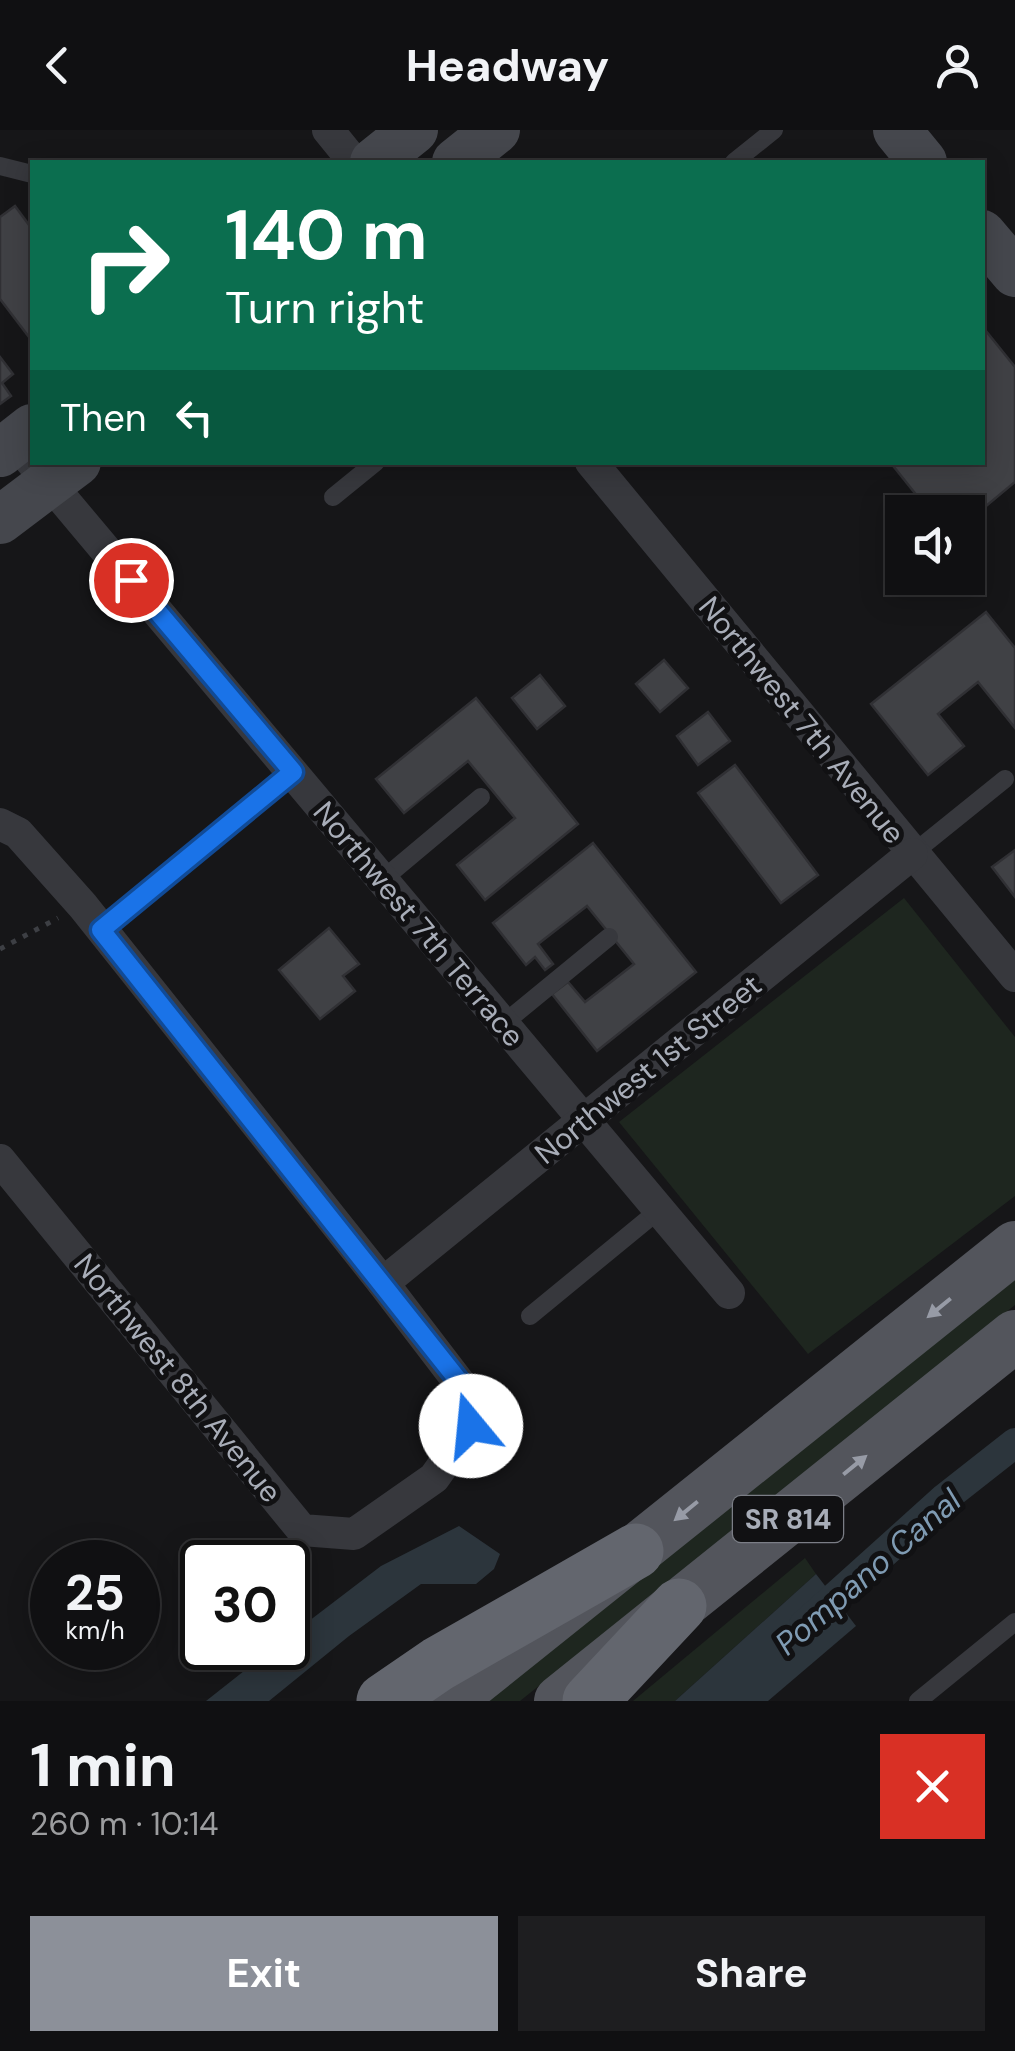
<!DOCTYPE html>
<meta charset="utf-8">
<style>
:root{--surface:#101012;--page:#1e1e20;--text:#f1f3f6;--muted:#9c9d9f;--line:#303032;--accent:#8c9099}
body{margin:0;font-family:"DM Sans",sans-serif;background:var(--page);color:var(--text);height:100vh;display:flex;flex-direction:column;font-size:38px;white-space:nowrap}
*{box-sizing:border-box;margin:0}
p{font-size:32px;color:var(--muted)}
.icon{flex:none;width:55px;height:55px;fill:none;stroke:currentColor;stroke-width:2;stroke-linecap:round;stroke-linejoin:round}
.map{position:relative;height:1571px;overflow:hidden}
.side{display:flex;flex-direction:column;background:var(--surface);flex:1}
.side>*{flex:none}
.hud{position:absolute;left:30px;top:30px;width:955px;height:305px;border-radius:0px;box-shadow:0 5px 25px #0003,0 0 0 2px var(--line);background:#0b6e4f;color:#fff;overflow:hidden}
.controls{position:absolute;left:885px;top:365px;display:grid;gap:20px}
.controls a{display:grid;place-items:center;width:100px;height:100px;border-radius:0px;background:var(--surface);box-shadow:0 5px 25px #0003,0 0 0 2px var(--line);font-size:50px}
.speed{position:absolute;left:30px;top:1410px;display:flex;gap:20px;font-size:50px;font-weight:700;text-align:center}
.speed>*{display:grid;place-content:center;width:130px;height:130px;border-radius:50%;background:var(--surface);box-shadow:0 5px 25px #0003,0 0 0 2px var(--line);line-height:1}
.speed small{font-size:25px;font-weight:400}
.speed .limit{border:5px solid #111;border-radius:15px;background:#fff;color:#111}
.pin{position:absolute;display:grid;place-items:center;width:85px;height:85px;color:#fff;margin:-42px;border:5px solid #fff;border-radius:50%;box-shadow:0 2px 10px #0007}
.me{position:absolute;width:110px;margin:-55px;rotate:343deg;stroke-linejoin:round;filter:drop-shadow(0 0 8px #0008)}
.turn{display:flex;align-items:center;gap:35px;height:210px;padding:0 30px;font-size:45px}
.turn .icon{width:130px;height:130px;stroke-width:2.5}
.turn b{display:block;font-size:70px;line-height:85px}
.then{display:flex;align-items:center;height:95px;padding:0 30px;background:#0003;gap:20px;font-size:38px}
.round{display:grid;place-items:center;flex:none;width:105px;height:105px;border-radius:0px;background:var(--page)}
.headline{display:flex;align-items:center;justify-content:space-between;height:170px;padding:0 30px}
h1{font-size:60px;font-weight:700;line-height:75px}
.action{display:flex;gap:20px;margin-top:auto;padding:20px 30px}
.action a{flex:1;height:115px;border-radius:0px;background:var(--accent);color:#fff;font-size:40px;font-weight:700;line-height:115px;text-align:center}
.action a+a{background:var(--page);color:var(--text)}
header{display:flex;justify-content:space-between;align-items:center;height:130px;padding:0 30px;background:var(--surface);font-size:45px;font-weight:700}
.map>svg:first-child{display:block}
.green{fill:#1e261f}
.water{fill:#2c353c}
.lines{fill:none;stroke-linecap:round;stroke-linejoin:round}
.canal{stroke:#2c353c;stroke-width:30}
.building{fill:#404145;stroke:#303034;stroke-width:2.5}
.path{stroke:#3d3f44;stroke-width:5;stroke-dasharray:5 8;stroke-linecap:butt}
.lane{stroke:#37383d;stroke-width:18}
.street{stroke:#37383d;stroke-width:32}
.secondary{stroke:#45474d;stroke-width:48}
.primary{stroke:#53555c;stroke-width:52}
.highway{stroke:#63666e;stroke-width:55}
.oneway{fill:#979ba6}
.route-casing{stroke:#114b97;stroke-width:25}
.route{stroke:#1a73e8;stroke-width:18}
.labels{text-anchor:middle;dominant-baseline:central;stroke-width:10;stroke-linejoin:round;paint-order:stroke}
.shield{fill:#111113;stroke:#7b7e86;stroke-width:2.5}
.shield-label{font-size:28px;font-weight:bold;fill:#a8adb8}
.street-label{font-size:30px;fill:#a8adb8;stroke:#111113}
.water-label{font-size:32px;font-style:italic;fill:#7f9bb3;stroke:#111113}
</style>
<header><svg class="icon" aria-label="back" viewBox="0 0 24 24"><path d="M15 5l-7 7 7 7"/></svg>Headway<svg class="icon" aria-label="person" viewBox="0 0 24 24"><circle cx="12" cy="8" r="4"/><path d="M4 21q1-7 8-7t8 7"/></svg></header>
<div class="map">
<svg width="1015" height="1571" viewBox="0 0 1015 1571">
<rect width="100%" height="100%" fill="#161618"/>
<!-- green -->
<g class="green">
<path d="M904 768 1015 907V1066L808 1224 619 992Z"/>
<path d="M1015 1149V1175L520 1571H486Z"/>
<path d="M805 1428 816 1444 675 1571H633Z"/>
</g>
<!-- water -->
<g class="water">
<path d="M459 1396 500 1424 494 1439 476 1454H421L349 1506 269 1571H206L273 1518H288V1507L381 1436Z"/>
<path d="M816 1444 856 1496 768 1571H675Z"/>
</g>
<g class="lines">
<!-- canal -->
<path class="canal" d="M804 1495 945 1368 1015 1313"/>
</g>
<!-- building -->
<g class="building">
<path d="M15 76 32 99V211L0 169V87Z"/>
<path d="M982 196 1015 237V352L968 391V382H930L890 332H982Z"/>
<path d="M0 227 13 244 2 253 11 266 0 274Z"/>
<path d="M986 482 1015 518V598L978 552 938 584 964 616 928 645 871 574Z"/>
<path d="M664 530 688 558 660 582 636 554Z"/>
<path d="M540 545 565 576 537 599 512 568Z"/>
<path d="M476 568 578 694 485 770 457 735 515 688 468 631 404 683 376 649Z"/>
<path d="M708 582 730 611 698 635 677 606Z"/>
<path d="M735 635 818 745 781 773 698 663Z"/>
<path d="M593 713 696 842 597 921 552 864 568 852 585 872 634 834 587 776 538 814 553 834 545 840 535 827 526 835 493 793Z"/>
<path d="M1015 720V767L992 737Z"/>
<path d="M329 798 359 834 343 846 355 861 320 889 279 840Z"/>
</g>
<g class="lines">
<!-- path -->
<path class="path" d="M0 819 58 788"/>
<!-- lane -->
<g class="lane">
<path d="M734 32 774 0"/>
<path d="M0 36 32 44"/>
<path d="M333 367 376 332"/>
<path d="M912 724 1005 649"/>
<path d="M382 750 481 667"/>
<path d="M101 800 293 643"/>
<path d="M503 894 609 807"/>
<path d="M530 1186 659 1080"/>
<path d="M918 1571 1015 1492"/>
</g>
<!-- street -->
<g class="street">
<path d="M328 0 354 32"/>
<path d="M15 312 729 1163"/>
<path d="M591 332 1015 846"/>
<path d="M0 694 18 703 83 776 383 1153 461 1255 471 1296 434 1348 354 1404 302 1400 0 1030"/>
<path d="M383 1153 912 724"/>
</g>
<!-- secondary -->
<g class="secondary">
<path d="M897 0 923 32"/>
<path d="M374 32 414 0"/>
<path d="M456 32 496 0"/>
<path d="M982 104 1015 143"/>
<path d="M0 323 32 298"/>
<path d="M0 390 77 332"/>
</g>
<!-- primary -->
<g class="primary">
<path d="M448 1571 1015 1117"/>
<path d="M560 1571 1015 1206"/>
</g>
<!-- highway -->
<g class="highway">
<path d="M384 1571 438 1534 636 1421"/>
<path d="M590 1571 679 1476"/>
</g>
</g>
<!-- one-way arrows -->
<defs><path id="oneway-solid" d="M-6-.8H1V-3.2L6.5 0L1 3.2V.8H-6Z" transform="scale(2.5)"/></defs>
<g class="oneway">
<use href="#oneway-solid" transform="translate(939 1178) rotate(141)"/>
<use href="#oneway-solid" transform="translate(855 1335) rotate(-39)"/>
<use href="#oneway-solid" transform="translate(686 1381) rotate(141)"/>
</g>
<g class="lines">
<defs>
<path id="route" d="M131 450 293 642 101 800 462 1255 471 1296"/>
</defs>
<!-- route casing -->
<use href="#route" class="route-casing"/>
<!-- route -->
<use href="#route" class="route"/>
</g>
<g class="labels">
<!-- shield labels -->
<rect class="shield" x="733" y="1366" width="110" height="46" rx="8"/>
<g class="shield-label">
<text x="788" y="1389">SR 814</text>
</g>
<!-- street labels -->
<g class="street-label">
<text transform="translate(802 590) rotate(51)">Northwest 7th Avenue</text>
<text transform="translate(419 794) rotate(50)">Northwest 7th Terrace</text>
<text transform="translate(648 939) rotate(-39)">Northwest 1st Street</text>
<text transform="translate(178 1248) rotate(51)">Northwest 8th Avenue</text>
</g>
<!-- water labels -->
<g class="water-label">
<text transform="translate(868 1442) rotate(-41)">Pompano Canal</text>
</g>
</g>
</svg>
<div class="controls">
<a><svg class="icon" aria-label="sound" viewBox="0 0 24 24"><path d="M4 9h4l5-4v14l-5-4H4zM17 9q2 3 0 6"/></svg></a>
</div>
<div class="speed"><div>25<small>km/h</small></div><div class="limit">30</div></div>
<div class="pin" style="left:131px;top:450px;background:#d93025"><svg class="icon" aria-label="arrive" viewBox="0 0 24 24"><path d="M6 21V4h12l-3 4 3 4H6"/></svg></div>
<svg class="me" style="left:471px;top:1296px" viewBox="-20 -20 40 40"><circle r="19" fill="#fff"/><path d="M0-13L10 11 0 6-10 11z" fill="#1a73e8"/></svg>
<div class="hud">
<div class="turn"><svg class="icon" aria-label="right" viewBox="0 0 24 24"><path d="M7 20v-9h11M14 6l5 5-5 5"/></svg><div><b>140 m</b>Turn right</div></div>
<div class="then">Then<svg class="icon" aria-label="left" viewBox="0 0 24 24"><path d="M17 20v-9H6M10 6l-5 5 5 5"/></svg></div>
</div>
</div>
<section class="side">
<div class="headline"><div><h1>1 min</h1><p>260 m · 10:14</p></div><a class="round" style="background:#d93025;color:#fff"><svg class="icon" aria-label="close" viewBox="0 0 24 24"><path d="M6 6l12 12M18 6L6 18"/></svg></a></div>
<div class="action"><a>Exit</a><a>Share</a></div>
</section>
